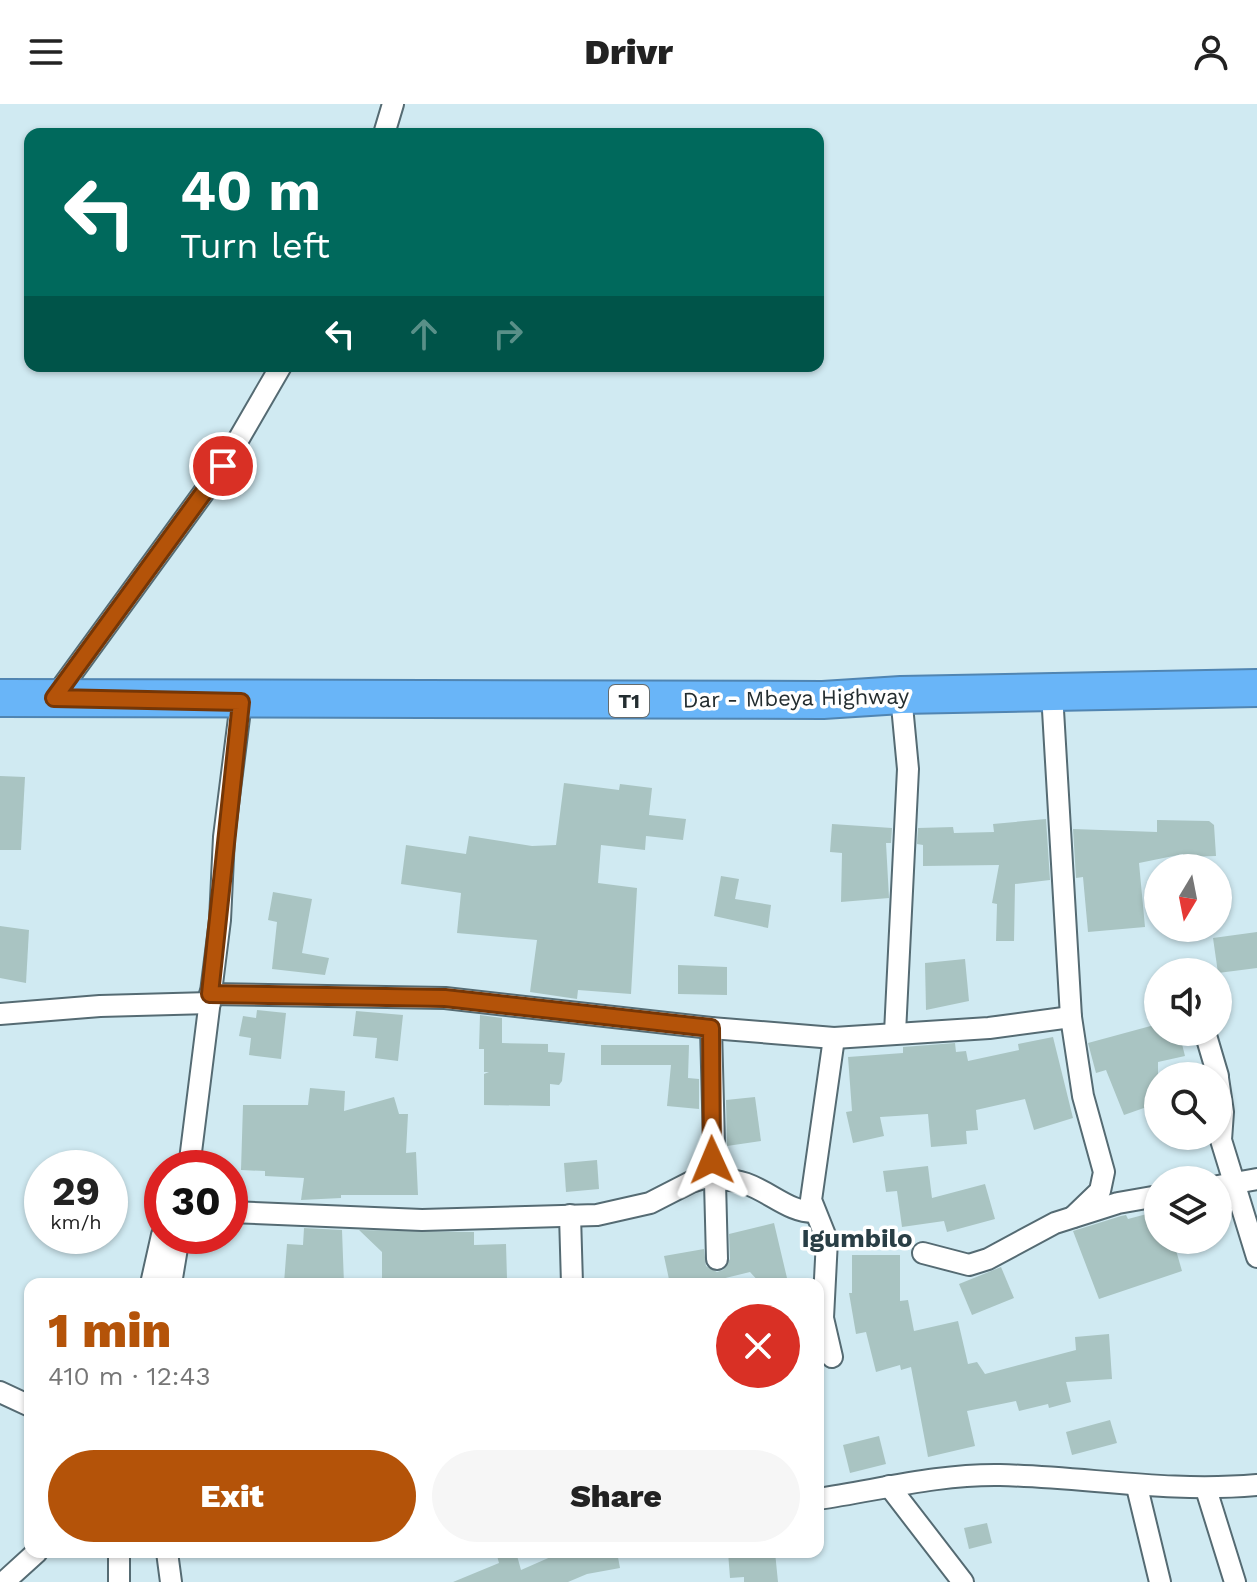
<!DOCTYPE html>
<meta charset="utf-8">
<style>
:root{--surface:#fff;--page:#f6f6f6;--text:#222;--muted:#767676;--accent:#b45309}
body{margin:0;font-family:"Work Sans",sans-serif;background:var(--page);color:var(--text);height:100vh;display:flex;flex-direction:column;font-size:30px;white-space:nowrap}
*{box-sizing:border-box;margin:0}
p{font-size:26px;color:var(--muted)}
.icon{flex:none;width:44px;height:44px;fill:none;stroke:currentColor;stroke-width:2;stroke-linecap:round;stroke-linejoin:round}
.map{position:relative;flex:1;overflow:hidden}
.drawer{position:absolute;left:24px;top:1174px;width:800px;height:280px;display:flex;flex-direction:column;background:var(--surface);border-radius:16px;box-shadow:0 2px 6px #0004}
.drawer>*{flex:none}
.guide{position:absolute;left:24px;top:24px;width:800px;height:244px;border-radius:16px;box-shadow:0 2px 6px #0004;background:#00695c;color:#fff;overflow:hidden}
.needle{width:52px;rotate:190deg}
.controls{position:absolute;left:1144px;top:750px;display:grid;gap:16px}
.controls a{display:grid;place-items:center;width:88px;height:88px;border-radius:50%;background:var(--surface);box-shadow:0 2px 6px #0004;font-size:40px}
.speed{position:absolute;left:24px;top:1046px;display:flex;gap:16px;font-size:40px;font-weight:700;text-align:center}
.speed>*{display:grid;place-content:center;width:104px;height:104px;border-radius:50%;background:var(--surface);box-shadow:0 2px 6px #0004;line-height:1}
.speed small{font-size:20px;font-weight:400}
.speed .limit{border:12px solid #d22;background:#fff;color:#111}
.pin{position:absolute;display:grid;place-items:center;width:68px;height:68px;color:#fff;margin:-34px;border:4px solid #fff;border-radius:50%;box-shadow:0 2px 8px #0007}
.me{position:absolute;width:88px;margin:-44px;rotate:359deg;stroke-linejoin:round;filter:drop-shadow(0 0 6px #0008)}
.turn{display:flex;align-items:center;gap:28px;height:168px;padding:0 24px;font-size:36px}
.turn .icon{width:104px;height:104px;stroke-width:2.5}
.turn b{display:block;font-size:56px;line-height:68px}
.lanes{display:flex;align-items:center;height:76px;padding:0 24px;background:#0003;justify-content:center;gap:40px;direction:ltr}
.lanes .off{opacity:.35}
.round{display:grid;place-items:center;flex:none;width:84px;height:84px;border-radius:42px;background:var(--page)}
.headline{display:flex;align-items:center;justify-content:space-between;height:136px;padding:0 24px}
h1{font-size:48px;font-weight:800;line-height:60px;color:var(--accent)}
.cta{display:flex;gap:16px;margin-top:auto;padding:16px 24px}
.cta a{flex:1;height:92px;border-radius:48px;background:var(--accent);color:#fff;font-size:32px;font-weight:800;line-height:92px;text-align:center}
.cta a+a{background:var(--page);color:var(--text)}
header{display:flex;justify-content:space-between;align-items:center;height:104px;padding:0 24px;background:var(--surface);font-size:36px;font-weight:800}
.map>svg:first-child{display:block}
.building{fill:#a9c4c2}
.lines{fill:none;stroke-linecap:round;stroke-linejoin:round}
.street-casing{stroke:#556b73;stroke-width:24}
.highway-casing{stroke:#5085b2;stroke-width:40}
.street{stroke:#fff;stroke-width:20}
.highway{stroke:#69b5f8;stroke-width:36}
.route-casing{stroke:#753606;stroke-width:20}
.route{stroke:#b45309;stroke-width:14}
.labels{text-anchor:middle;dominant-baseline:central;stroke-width:7;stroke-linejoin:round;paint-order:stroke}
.shield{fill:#fff;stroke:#656c6e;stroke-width:2}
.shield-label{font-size:20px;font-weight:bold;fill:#232d30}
.street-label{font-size:22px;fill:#232d30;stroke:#fff}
.quarter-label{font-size:26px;font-weight:bold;fill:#293e45;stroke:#fff}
</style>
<header><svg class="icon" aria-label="menu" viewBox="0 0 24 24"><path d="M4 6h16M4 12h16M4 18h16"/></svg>Drivr<svg class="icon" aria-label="person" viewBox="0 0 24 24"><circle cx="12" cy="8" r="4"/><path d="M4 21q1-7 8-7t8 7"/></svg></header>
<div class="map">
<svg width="1257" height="1478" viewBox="0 0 1257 1478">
<rect width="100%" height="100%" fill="#d0eaf2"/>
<!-- building -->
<g class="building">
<path d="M0 672 25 673 21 746H0Z"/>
<path d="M564 679 619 686 620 680 652 684 649 711 686 715 683 736 646 732 645 746 601 741 598 779 637 784 631 890 578 886 577 895 530 888 537 836 457 829 461 789 401 780 406 741 466 750 469 732 532 742 556 741Z"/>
<path d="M1046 715 1050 776 1015 780 1014 837H996L997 800 992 799 999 761 923 762V741L917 740 918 724 953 723 954 729 994 728 993 720Z"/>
<path d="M1157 716 1209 717 1214 721 1216 752 1183 753V750L1139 759 1145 823 1088 828 1083 773 1076 774 1073 725 1157 728Z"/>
<path d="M832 720 892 724 891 739H886L889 794 841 798 842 749 830 748Z"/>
<path d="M721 772 739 775 735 795 771 801 768 824 714 812Z"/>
<path d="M273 788 312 795 302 849 329 854 325 871 272 865 277 818 268 816Z"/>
<path d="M0 822 29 826 26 879 0 874Z"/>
<path d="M1257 828V864L1218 869 1213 834Z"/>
<path d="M965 855 969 897 926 906 925 859Z"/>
<path d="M678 861 727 863V891L678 890Z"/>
<path d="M257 906 286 909 281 955 249 951 251 934 239 932 243 912 256 914Z"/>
<path d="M356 907 403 911 398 957 375 954 377 934 353 932Z"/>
<path d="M480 911 502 914V939L548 940V948L565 949 562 977 559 981 550 980V1002L484 1001V970L489 968H484V945H479Z"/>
<path d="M1158 920V928H1179L1185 952 1158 958V999L1124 1011 1106 966 1096 969 1088 939Z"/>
<path d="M1053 933 1073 1014 1034 1026 1025 995 976 1006 978 1026 966 1027 967 1040 931 1043 928 1010 880 1013 884 1032 853 1039 846 1008 852 1007 848 953 903 949V943L955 939 956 948 966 947 968 957 1019 946 1018 940Z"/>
<path d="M601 941H689L688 974 699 975V1005L667 1002 671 961H601Z"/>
<path d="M310 984 345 987 344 1007 394 993 399 1010H408L406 1049 416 1048 418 1091H341V1094L301 1096 304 1074 265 1072V1067L241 1066 243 1001H308Z"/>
<path d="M755 993 761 1037 727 1042 726 996Z"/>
<path d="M597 1056 599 1085 566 1088 564 1059Z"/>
<path d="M928 1062 932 1094 985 1080 995 1115 947 1128 944 1117 902 1123 897 1087 886 1088 883 1067Z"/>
<path d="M1158 1107V1136H1173L1182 1167 1099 1195 1073 1127 1121 1112 1126 1111 1128 1115Z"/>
<path d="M774 1119 787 1174 761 1180 750 1168 701 1180H670L664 1152 704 1145 706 1162 717 1168 723 1166 730 1155 729 1130Z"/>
<path d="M304 1124 342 1126 344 1180 284 1179 287 1140 303 1141Z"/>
<path d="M359 1126 474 1128V1141L506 1140 507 1175H473V1180H382V1148Z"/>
<path d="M852 1151H900V1197L908 1196 914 1227 958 1217 968 1260 977 1258 985 1270 1076 1246 1075 1233 1109 1230 1112 1275 1066 1278 1071 1298 1049 1304 1048 1300 1019 1307 1016 1297 967 1307 975 1342 928 1353 911 1263 901 1266 900 1261 876 1268 866 1228 856 1230 849 1189H852Z"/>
<path d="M1001 1163 1014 1194 972 1211 959 1180Z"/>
<path d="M1110 1316 1117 1339 1072 1351 1066 1328Z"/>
<path d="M879 1332 886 1360 850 1369 843 1341Z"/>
<path d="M987 1419 992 1439 969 1445 964 1424Z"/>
<path d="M496 1448H516L521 1466 562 1448H617L620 1464 587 1470 568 1478H453L499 1459Z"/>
<path d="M728 1448H775L778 1478H744V1473L730 1474Z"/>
</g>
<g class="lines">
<defs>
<g id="street">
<path d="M384 30 393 0"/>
<path d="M1052 589 1071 913 1083 992 1104 1068 1100 1087 1073 1113"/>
<path d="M54 594 223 362 281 262"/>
<path d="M210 890 445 894 711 924 834 934 989 924 1071 913"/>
<path d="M0 910 100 902 210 899"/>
<path d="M711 924 717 1155"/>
<path d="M1205 928 1218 972"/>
<path d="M895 929 908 665 901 591"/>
<path d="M1218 974 1223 1008 1221 1036 1257 1153"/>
<path d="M189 1064 220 816 224 733 241 598"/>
<path d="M713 1076C758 1070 780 1109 815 1108"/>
<path d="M1218 1082 1257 1075"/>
<path d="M230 1108 422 1116 597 1111 650 1099 691 1078 713 1071"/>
<path d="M570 1111 572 1180"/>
<path d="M923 1149 969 1161 988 1155 1055 1119 1118 1099 1158 1092"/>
<path d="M151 1180 162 1131"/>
<path d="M171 1180 179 1132"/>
<path d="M832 1253 823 1214 827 1136 811 1096 834 934"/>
<path d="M0 1288 30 1302"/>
<path d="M889 1382 963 1478"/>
<path d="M1137 1383 1160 1478"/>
<path d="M1206 1385 1235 1478"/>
<path d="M818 1395C879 1386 938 1370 1000 1371 1088 1373 1167 1389 1257 1381"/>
<path d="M167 1448 171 1478"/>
<path d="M4 1478 37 1448"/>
<path d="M119 1478V1448"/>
</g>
<path id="highway" d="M0 594 823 596 901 591 1257 584"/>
</defs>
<!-- street casing -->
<use href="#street" class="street-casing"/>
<!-- highway casing -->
<use href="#highway" class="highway-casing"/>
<!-- street -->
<use href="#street" class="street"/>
<!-- highway -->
<use href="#highway" class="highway"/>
</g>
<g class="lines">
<defs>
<path id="route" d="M223 362 54 594 241 598 210 890 445 894 711 924 712 1056"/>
</defs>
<!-- route casing -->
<use href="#route" class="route-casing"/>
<!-- route -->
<use href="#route" class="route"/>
</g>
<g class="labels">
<!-- shield labels -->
<rect class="shield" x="609" y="581" width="40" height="32" rx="6"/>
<g class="shield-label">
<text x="629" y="597">T1</text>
</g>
<!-- street labels -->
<g class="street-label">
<text transform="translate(796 594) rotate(-1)">Dar - Mbeya Highway</text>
</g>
<!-- quarter labels -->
<g class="quarter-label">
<text x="857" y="1134">Igumbilo</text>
</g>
</g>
</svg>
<div class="controls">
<a><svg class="needle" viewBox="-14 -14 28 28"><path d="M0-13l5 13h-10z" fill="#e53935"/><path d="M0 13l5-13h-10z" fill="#767676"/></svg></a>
<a><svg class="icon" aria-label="sound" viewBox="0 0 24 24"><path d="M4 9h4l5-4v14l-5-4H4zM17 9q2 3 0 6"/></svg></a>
<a><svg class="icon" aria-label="search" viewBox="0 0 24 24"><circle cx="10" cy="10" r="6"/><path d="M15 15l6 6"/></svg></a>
<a><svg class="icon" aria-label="layers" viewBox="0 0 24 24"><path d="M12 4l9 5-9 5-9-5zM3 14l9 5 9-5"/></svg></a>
</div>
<div class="speed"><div>29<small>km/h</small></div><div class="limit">30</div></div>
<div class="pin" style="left:223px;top:362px;background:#d93025"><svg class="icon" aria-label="arrive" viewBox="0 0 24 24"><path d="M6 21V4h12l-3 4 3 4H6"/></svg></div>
<svg class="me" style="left:712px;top:1056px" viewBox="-20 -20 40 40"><path d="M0-17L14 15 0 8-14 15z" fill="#b45309" stroke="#fff" stroke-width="4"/></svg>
<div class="guide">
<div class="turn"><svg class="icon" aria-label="left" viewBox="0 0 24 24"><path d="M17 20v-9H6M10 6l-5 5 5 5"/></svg><div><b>40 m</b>Turn left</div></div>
<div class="lanes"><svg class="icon" aria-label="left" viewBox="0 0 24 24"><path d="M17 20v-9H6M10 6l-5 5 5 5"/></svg><svg class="icon off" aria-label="ahead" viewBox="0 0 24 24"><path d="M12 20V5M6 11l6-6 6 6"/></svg><svg class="icon off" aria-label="right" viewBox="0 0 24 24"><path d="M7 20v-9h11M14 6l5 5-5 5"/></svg></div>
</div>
<section class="drawer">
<div class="headline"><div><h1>1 min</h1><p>410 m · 12:43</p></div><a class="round" style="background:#d93025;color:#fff"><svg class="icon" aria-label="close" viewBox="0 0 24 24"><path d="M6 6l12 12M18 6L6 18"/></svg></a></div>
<div class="cta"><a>Exit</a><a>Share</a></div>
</section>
</div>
